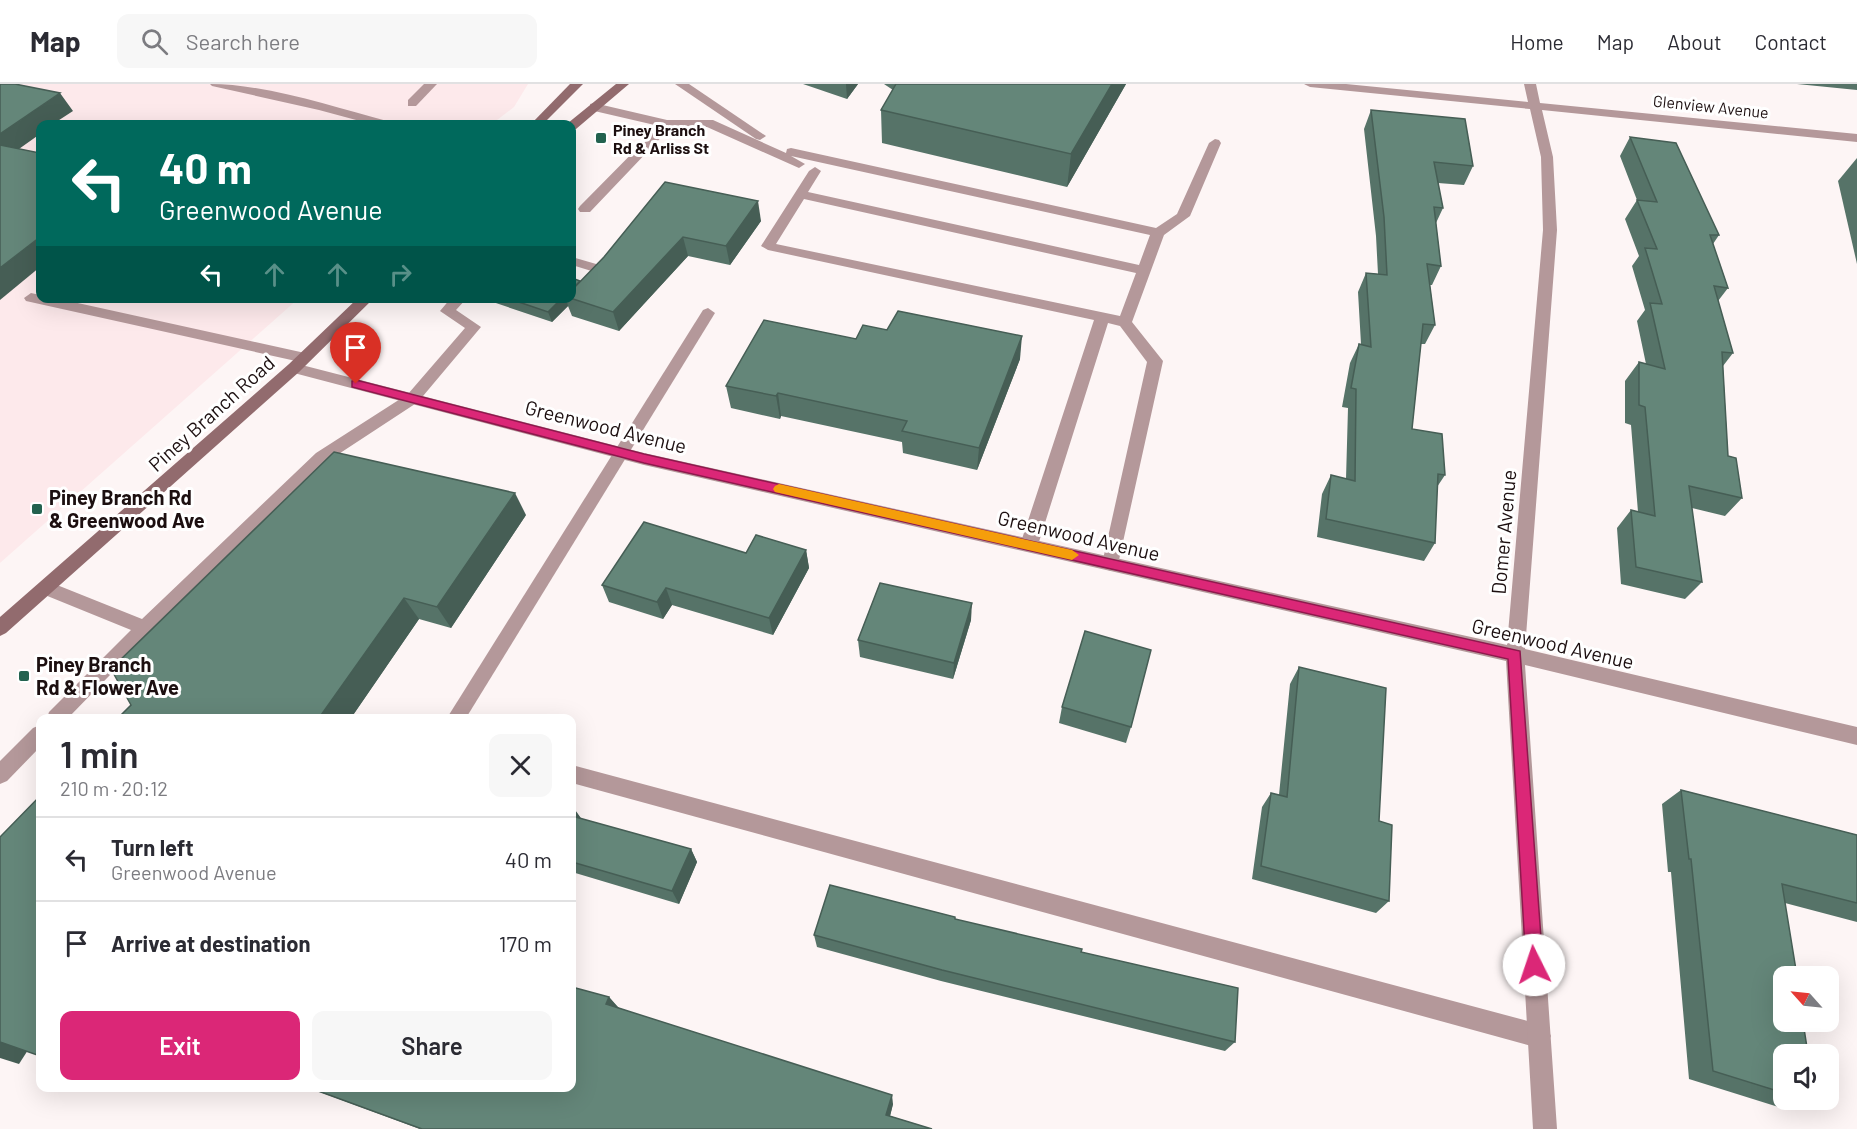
<!DOCTYPE html>
<meta charset="utf-8">
<style>
:root{--surface:#fff;--page:#f7f7f7;--text:#2b2b33;--muted:#7c7c81;--line:#e1e1e2;--accent:#db2777}
body{margin:0;font-family:Barlow,sans-serif;background:var(--page);color:var(--text);height:100vh;display:flex;flex-direction:column;font-size:22px;white-space:nowrap}
*{box-sizing:border-box;margin:0}
p{font-size:20px;color:var(--muted)}
.icon{flex:none;width:33px;height:33px;fill:none;stroke:currentColor;stroke-width:2;stroke-linecap:round;stroke-linejoin:round}
.map{position:relative;flex:1;overflow:hidden}
.side{position:absolute;left:36px;top:630px;width:540px;height:378px;display:flex;flex-direction:column;background:var(--surface);border-radius:12px;box-shadow:0 6px 24px #0002}
.side>*{flex:none}
.guide{position:absolute;left:36px;top:36px;width:540px;height:183px;border-radius:12px;box-shadow:0 6px 24px #0002;background:#00695c;color:#fff;overflow:hidden}
.needle{width:39px;rotate:297deg}
.controls{position:absolute;left:1773px;top:882px;display:grid;gap:12px}
.controls a{display:grid;place-items:center;width:66px;height:66px;border-radius:12px;background:var(--surface);box-shadow:0 6px 24px #0002;font-size:30px}
.pin{position:absolute;display:grid;place-items:center;width:51px;height:51px;color:#fff;margin:-62px -26px;border-radius:50% 50% 50% 0;rotate:-45deg;box-shadow:0 0 6px #0007}
.pin .icon{rotate:45deg}
.me{position:absolute;width:66px;margin:-33px;rotate:356deg;stroke-linejoin:round;filter:drop-shadow(0 0 4px #0008)}
.turn{display:flex;align-items:center;gap:21px;height:126px;padding:0 24px;font-size:27px}
.turn .icon{width:78px;height:78px;stroke-width:2.5}
.turn b{display:block;font-size:42px;line-height:51px}
.lanes{display:flex;align-items:center;height:57px;padding:0 24px;background:#0003;justify-content:center;gap:30px;direction:ltr}
.lanes .off{opacity:.35}
.round{display:grid;place-items:center;flex:none;width:63px;height:63px;border-radius:12px;background:var(--page)}
.overview{display:flex;align-items:center;justify-content:space-between;height:102px;padding:0 24px}
h1{font-size:36px;font-weight:600;line-height:45px}
.button{display:flex;gap:12px;margin-top:auto;padding:12px 24px}
.button a{flex:1;height:69px;border-radius:12px;background:var(--accent);color:#fff;font-size:24px;font-weight:600;line-height:69px;text-align:center}
.button a+a{background:var(--page);color:var(--text)}
ul{padding:0;list-style:none}
li{display:flex;align-items:center;gap:18px;height:84px;padding:0 24px;border-top:2px solid var(--line)}
li div{flex:1}
li b{display:block;font-size:22px}
li em{font-style:normal}
header{display:flex;align-items:center;gap:36px;box-sizing:border-box;height:84px;padding:0 30px;background:var(--surface);border-bottom:2px solid var(--line)}
header strong{font-size:28px}
nav{display:flex;gap:33px;margin-inline-start:auto;font-size:21px}
.search{width:420px;height:54px;background:var(--page);display:flex;align-items:center;gap:15px;box-sizing:border-box;padding:0 21px;border-radius:12px;color:var(--muted);font-size:22px}
.map>svg:first-child{display:block}
.built{fill:#fde9eb}
.lines{fill:none;stroke-linecap:round;stroke-linejoin:round}
.lane{fill:#b4989a;fill-rule:evenodd}
.street{fill:#b4989a;fill-rule:evenodd}
.secondary{fill:#926b6e;fill-rule:evenodd}
.wall{fill:#567368}
.shaded-wall{fill:#465e55}
.building{fill:#648679;stroke:#465e55;stroke-width:1.5}
.route{fill:#db2777;stroke:#8e194d;stroke-width:1.5}
.slow{fill:#f59e0b}
.poi-dot{fill:#23624f;stroke:#fff;stroke-width:2}
.labels{text-anchor:middle;dominant-baseline:central;stroke-width:6;stroke-linejoin:round;paint-order:stroke}
.far-street-label{font-size:16px;fill:#1c0f10;stroke:#fff}
.far-poi-label{font-size:16px;font-weight:bold;fill:#1c0f10;stroke:#fff;text-anchor:start}
.street-label{font-size:20px;fill:#1c0f10;stroke:#fff}
.poi-label{font-size:20px;font-weight:bold;fill:#1c0f10;stroke:#fff;text-anchor:start}
</style>
<header>
<strong>Map</strong>
<div class="search"><svg class="icon" aria-label="search" viewBox="0 0 24 24"><circle cx="10" cy="10" r="6"/><path d="M15 15l6 6"/></svg>Search here</div>
<nav><a>Home</a><a>Map</a><a>About</a><a>Contact</a></nav>
</header>
<div class="map">
<svg width="1857" height="1045" viewBox="0 0 1857 1045">
<rect width="100%" height="100%" fill="#fdf5f5"/>
<!-- built -->
<path class="built" d="M0 0H528L514 23 492 40H40V214L298 215 0 479Z"/>
<g class="lines">
<!-- lane -->
<g class="lane">
<path d="M210 0C266 0 333 23 387 37L389 40H371L319 26 212 2Z"/>
<path d="M424 0H437L416 22H408V16Z"/>
<path d="M675 0H689L766 52 760 56 756 55Z"/>
<path d="M594 19 667 36H713L786 69 787 65 791 64 1156 144 1177 130 1209 59 1215 55 1219 56 1221 59 1190 132 1164 151 1132 238 1163 277 1117 485 1111 487 1105 485 1102 480 1147 278 1120 242 1108 239 1038 461 1035 466 1029 468 1023 466 1020 461 1094 236 768 166 761 162 809 87 815 83 821 87 808 108 1139 181 1150 151 791 72 805 80 799 84 707 43 670 44 590 128H580L578 125 580 122 659 42 590 26V20ZM804 115 1136 189 1120 232 776 160Z"/>
<path d="M572 173 603 182 605 185 598 189 572 181Z"/>
<path d="M31 209 40 211V214H55L305 269 312 274 305 279 26 217 24 214Z"/>
<path d="M451 214H467L456 226 481 243 418 318 328 377 151 549 68 634H47L49 628 131 546 40 509 37 504 40 499 46 497 52 499 142 535 316 369 408 310 465 244 440 227Z"/>
<path d="M708 224 715 229 466 634H447L703 226Z"/>
<path d="M40 641V663L7 697 0 700V677L33 644Z"/>
<path d="M572 681 1539 940 1547 944 1551 952 1547 960 1539 964 572 699Z"/>
</g>
<!-- street -->
<path class="street" d="M1304 0H1346L1528 18 1524 0H1536L1540 19 1857 50V58L1542 26 1553 73 1557 146 1525 565 1857 643V661L1525 581 1557 1045H1533L1506 577 644 381 294 289 286 284 294 279 644 369 1507 561 1543 146 1541 73 1530 25 1310 3Z"/>
<!-- secondary -->
<g class="secondary">
<path d="M570 0H583L543 40H531Z"/>
<path d="M616 0H629L576 45 572 46V40L568 39Z"/>
<path d="M358 214H374L299 288 6 549 0 552V533L289 280Z"/>
</g>
</g>
<!-- wall -->
<g class="wall">
<path d="M803 0H858L847 15Z"/>
<path d="M884 0H1126L1067 103 882 59 881 26 893 6Z"/>
<path d="M1797 0H1857V6Z"/>
<path d="M1371 26 1473 82 1464 101 1438 99 1443 124 1436 139 1441 182 1432 201H1430L1435 241 1425 260H1421L1412 345 1445 391 1437 403 1435 459 1424 477 1317 453 1322 410 1331 391 1346 395 1348 324 1342 323 1350 279 1359 260H1361L1358 208 1366 189 1378 190 1376 152 1364 45Z"/>
<path d="M1630 53 1719 151 1713 160 1728 204 1718 217 1733 269 1723 282 1728 372 1742 414 1725 432 1692 424 1702 498 1685 515 1621 500 1617 444 1631 426 1638 428 1631 341 1625 339V297L1639 278 1646 280 1637 237 1645 226 1632 182 1639 172 1625 135 1637 116 1620 72Z"/>
<path d="M1857 74V180L1838 97Z"/>
<path d="M665 98 761 137 730 181 688 172 619 247 572 232 568 222 552 238 481 214H572L580 198 604 173Z"/>
<path d="M856 255 1020 275 977 386 903 369 902 358 781 332 780 335 731 324 726 302Z"/>
<path d="M526 431 451 544 419 535 351 634H118Z"/>
<path d="M806 466 809 484 773 551 672 521 663 535 609 518 602 501 746 469Z"/>
<path d="M971 536 953 595 860 573 858 556Z"/>
<path d="M1299 583 1379 737 1389 817 1376 829 1252 795 1262 723 1271 709 1279 711 1290 600Z"/>
<path d="M1062 623 1131 643 1126 659 1059 639Z"/>
<path d="M1681 706 1857 751V838L1785 819 1784 1016H1815L1816 1019 1788 1026 1689 995 1671 788H1668L1662 720Z"/>
<path d="M572 722 581 735 691 765 697 778 679 820 572 788Z"/>
<path d="M955 835 1081 868 1235 958 1225 967 941 897 817 863 814 851Z"/>
<path d="M609 913 619 924 893 1020 890 1032 932 1045H420L309 1004H572Z"/>
</g>
<!-- shaded-wall -->
<g class="shaded-wall">
<path d="M846 0H858L847 15Z"/>
<path d="M1112 0H1126L1067 103 1071 70Z"/>
<path d="M60 9 73 27 53 40H40V50L2 77 0 74V50Z"/>
<path d="M758 117 761 137 730 181 726 162Z"/>
<path d="M40 153V183L0 216V184Z"/>
<path d="M683 153 688 172 619 247 613 228Z"/>
<path d="M562 214H566L568 222 552 238 548 228Z"/>
<path d="M1022 252 1020 275 977 386 979 364Z"/>
<path d="M778 309 781 332 780 335 776 312Z"/>
<path d="M515 409 526 431 451 544 437 523Z"/>
<path d="M806 466 809 484 773 551 769 534Z"/>
<path d="M666 504 672 521 663 535 657 518Z"/>
<path d="M404 514 419 535 351 634H319Z"/>
<path d="M972 519 971 536 953 595 954 579Z"/>
<path d="M573 723 583 737 572 736V726Z"/>
<path d="M691 765 697 778 679 820 672 807Z"/>
<path d="M609 913 620 926 606 920Z"/>
<path d="M0 957 28 966 19 980 0 974Z"/>
<path d="M892 1011 893 1020 888 1040 886 1031Z"/>
</g>
<!-- building -->
<g class="building">
<path d="M0 0H15L60 9 0 50Z"/>
<path d="M896 0H1112L1071 70 881 26Z"/>
<path d="M1371 26 1465 35 1473 82 1434 78 1443 124 1434 123 1441 182 1427 180 1435 241 1423 240 1412 345 1442 350 1445 391 1438 390 1435 459 1326 435 1331 391 1355 397 1356 305 1351 304 1359 260 1371 263 1366 189 1387 191 1384 133Z"/>
<path d="M1630 53 1676 59 1719 151H1710L1728 204 1714 202 1733 269 1722 268 1728 372 1736 374 1742 414 1689 402 1702 498 1636 483 1631 426 1655 432 1645 323 1639 321V278L1665 285 1650 219 1662 220 1645 164 1657 165 1637 116 1657 118Z"/>
<path d="M0 61 40 69V153L0 184Z"/>
<path d="M665 98 758 117 726 162 683 153 613 228 570 214H572V206L604 173Z"/>
<path d="M572 194 580 197 572 205Z"/>
<path d="M507 214H562L548 228Z"/>
<path d="M898 227 1022 252 979 364 902 347 907 337 778 309 776 312 726 302 764 236 856 255 863 241 887 246Z"/>
<path d="M334 368 515 409 437 523 404 514 319 634H118L131 621 111 585Z"/>
<path d="M644 438 746 469 756 451 806 466 769 534 666 504 657 518 602 501Z"/>
<path d="M880 499 972 519 954 579 858 556Z"/>
<path d="M1085 547 1151 566 1131 643 1062 623Z"/>
<path d="M1299 583 1386 604 1379 737 1392 741 1389 817 1261 782 1271 709 1287 713Z"/>
<path d="M1681 706 1857 751V819L1782 800 1797 892H1784V938H1803L1808 970H1784V1009L1713 987 1691 775H1689Z"/>
<path d="M40 712V972L0 958V753Z"/>
<path d="M572 732 691 765 672 807 572 778Z"/>
<path d="M830 801 955 833V835L1082 865 1081 868 1238 904 1235 958 942 886 814 851Z"/>
<path d="M572 903 609 913 606 920 892 1011 886 1031 932 1045H422L310 1004H572Z"/>
<path d="M1806 1016H1815L1816 1019Z"/>
</g>
<!-- route -->
<path class="route" d="M356 296 644 370 1520 567 1543 881 1540 887 1534 889 1529 887 1526 881 1508 575 644 379 352 303V297Z"/>
<!-- slow -->
<path class="slow" d="M779 400 1072 466 1079 471 1072 476 775 408 773 405 775 402Z"/>
<!-- markers -->
<g class="poi-dot">
<rect x="595" y="48" width="12" height="12" rx="3"/>
<rect x="31" y="419" width="12" height="12" rx="3"/>
<rect x="18" y="586" width="12" height="12" rx="3"/>
</g>
<g class="labels">
<!-- far-street labels -->
<g class="far-street-label">
<text transform="translate(1711 22) rotate(6)">Glenview Avenue</text>
</g>
<!-- far-poi labels -->
<g class="far-poi-label">
<text x="613" y="45">Piney Branch<tspan x="613" dy="18">Rd &amp; Arliss St</tspan></text>
</g>
<!-- street labels -->
<g class="street-label">
<text transform="translate(211 329) rotate(-42)">Piney Branch Road</text>
<text transform="translate(606 342) rotate(14)">Greenwood Avenue</text>
<text transform="translate(1503 448) rotate(-85)">Domer Avenue</text>
<text transform="translate(1079 451) rotate(13)">Greenwood Avenue</text>
<text transform="translate(1553 559) rotate(13)">Greenwood Avenue</text>
</g>
<!-- poi labels -->
<g class="poi-label">
<text x="49" y="413">Piney Branch Rd<tspan x="49" dy="23">&amp; Greenwood Ave</tspan></text>
<text x="36" y="580">Piney Branch<tspan x="36" dy="23">Rd &amp; Flower Ave</tspan></text>
</g>
</g>
</svg>
<div class="controls">
<a><svg class="needle" viewBox="-14 -14 28 28"><path d="M0-13l5 13h-10z" fill="#e53935"/><path d="M0 13l5-13h-10z" fill="#7c7c81"/></svg></a>
<a><svg class="icon" aria-label="sound" viewBox="0 0 24 24"><path d="M4 9h4l5-4v14l-5-4H4zM17 9q2 3 0 6"/></svg></a>
</div>
<div class="pin" style="left:356px;top:300px;background:#d93025"><svg class="icon" aria-label="arrive" viewBox="0 0 24 24"><path d="M6 21V4h12l-3 4 3 4H6"/></svg></div>
<svg class="me" style="left:1534px;top:881px" viewBox="-20 -20 40 40"><circle r="19" fill="#fff"/><path d="M0-13L10 11 0 6-10 11z" fill="#db2777"/></svg>
<div class="guide">
<div class="turn"><svg class="icon" aria-label="left" viewBox="0 0 24 24"><path d="M17 20v-9H6M10 6l-5 5 5 5"/></svg><div><b>40 m</b>Greenwood Avenue</div></div>
<div class="lanes"><svg class="icon" aria-label="left" viewBox="0 0 24 24"><path d="M17 20v-9H6M10 6l-5 5 5 5"/></svg><svg class="icon off" aria-label="ahead" viewBox="0 0 24 24"><path d="M12 20V5M6 11l6-6 6 6"/></svg><svg class="icon off" aria-label="ahead" viewBox="0 0 24 24"><path d="M12 20V5M6 11l6-6 6 6"/></svg><svg class="icon off" aria-label="right" viewBox="0 0 24 24"><path d="M7 20v-9h11M14 6l5 5-5 5"/></svg></div>
</div>
<section class="side">
<div class="overview"><div><h1>1 min</h1><p>210 m · 20:12</p></div><a class="round"><svg class="icon" aria-label="close" viewBox="0 0 24 24"><path d="M6 6l12 12M18 6L6 18"/></svg></a></div>
<ul>
<li><svg class="icon" aria-label="left" viewBox="0 0 24 24"><path d="M17 20v-9H6M10 6l-5 5 5 5"/></svg><div><b>Turn left</b><p>Greenwood Avenue</p></div><em>40 m</em></li>
<li><svg class="icon" aria-label="arrive" viewBox="0 0 24 24"><path d="M6 21V4h12l-3 4 3 4H6"/></svg><div><b>Arrive at destination</b></div><em>170 m</em></li>
</ul>
<div class="button"><a>Exit</a><a>Share</a></div>
</section>
</div>
